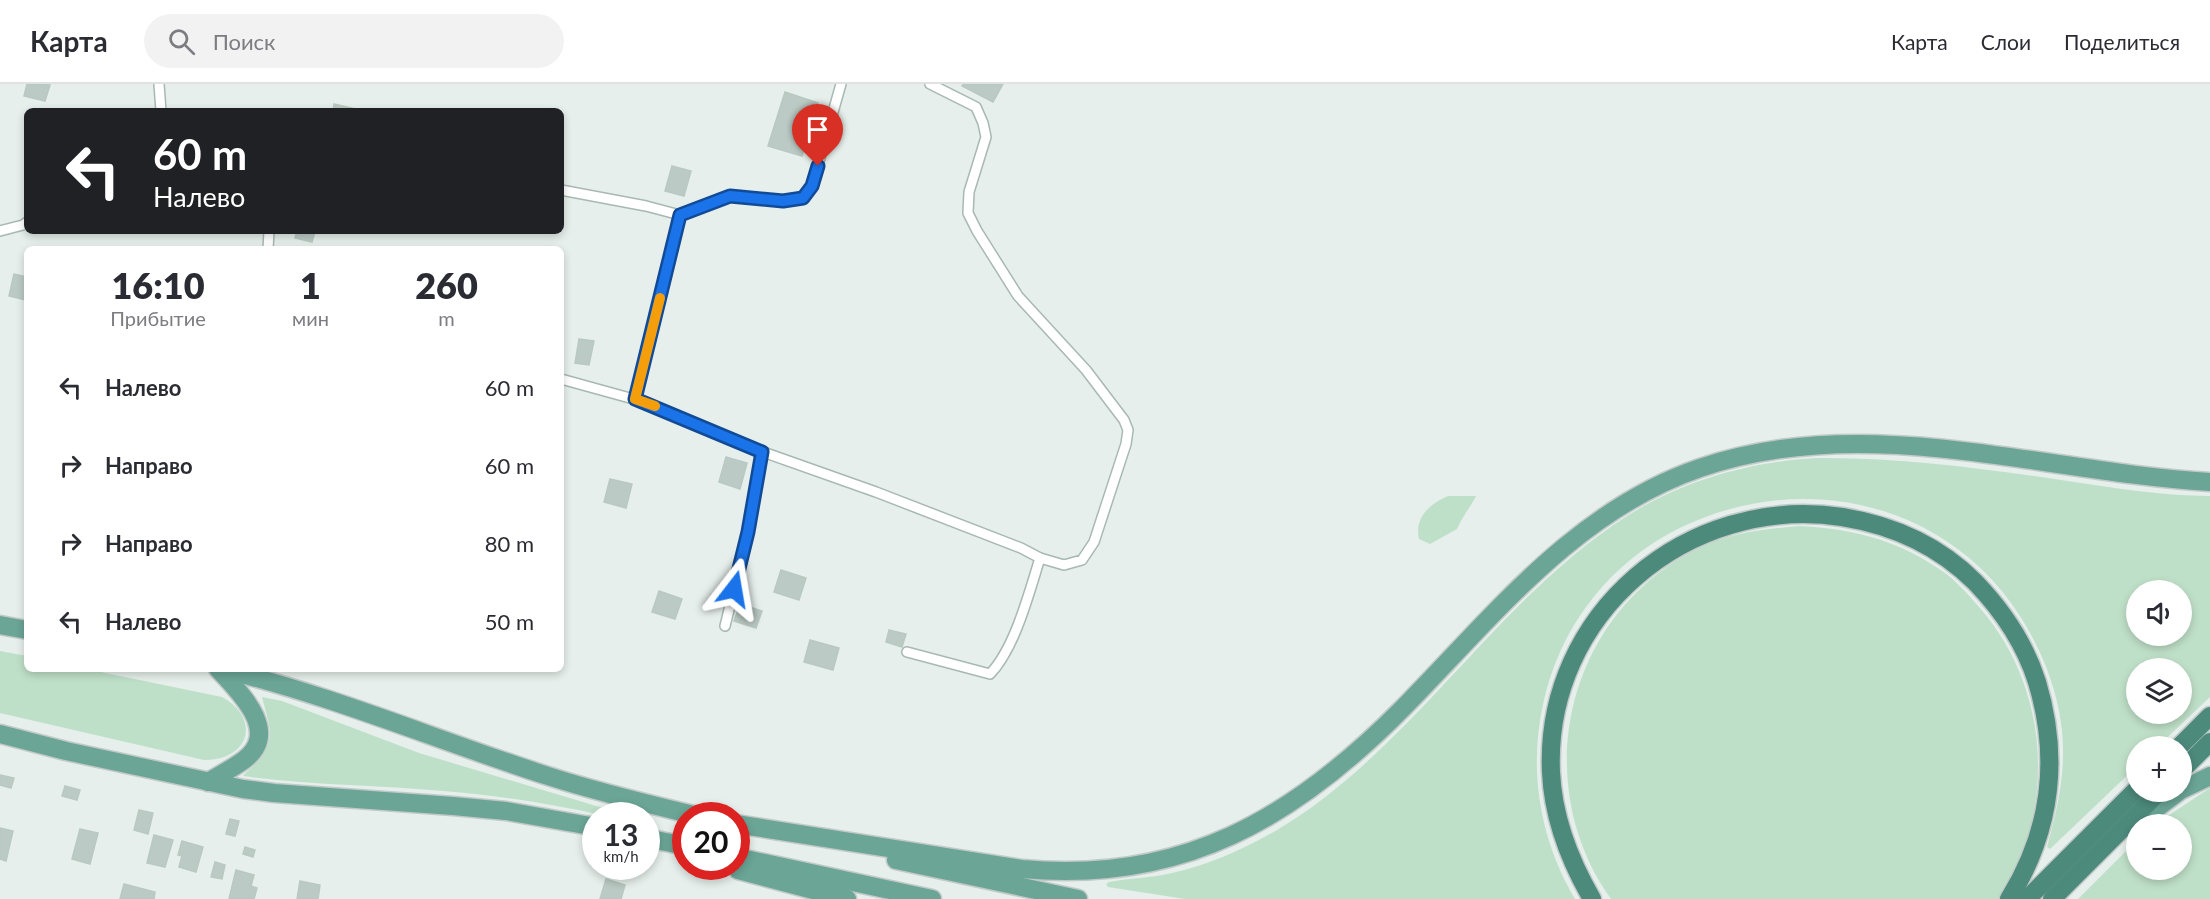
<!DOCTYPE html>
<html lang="ru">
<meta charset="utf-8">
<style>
:root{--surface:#fff;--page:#f2f2f3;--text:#2b2b33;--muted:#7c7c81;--line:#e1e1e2}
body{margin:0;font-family:Lato,sans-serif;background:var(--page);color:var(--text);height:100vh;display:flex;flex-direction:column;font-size:22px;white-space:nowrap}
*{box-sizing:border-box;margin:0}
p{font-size:20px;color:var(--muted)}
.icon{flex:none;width:33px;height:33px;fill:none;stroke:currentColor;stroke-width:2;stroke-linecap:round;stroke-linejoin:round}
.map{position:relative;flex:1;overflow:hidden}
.side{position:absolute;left:24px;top:162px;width:540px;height:426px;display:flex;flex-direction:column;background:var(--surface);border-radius:9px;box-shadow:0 3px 9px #0003}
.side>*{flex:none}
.top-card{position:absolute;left:24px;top:24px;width:540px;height:126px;border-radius:9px;box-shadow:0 3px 9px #0003;background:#202124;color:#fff;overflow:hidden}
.fabs{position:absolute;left:2126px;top:496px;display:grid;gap:12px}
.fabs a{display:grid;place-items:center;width:66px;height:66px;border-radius:50%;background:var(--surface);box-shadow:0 3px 9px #0003;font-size:30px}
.speed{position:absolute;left:582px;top:718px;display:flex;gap:12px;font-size:30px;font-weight:700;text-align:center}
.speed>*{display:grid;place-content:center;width:78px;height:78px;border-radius:50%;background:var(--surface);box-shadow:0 3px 9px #0003;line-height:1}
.speed small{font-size:15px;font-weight:400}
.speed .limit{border:9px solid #d22;background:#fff;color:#111}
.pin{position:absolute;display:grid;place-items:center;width:51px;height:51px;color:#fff;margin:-62px -26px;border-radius:50% 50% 50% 0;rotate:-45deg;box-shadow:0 0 6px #0007}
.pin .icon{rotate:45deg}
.me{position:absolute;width:66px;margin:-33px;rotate:14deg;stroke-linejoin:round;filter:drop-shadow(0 0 4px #0008)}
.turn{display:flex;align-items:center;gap:21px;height:126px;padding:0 30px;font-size:27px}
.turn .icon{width:78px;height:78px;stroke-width:2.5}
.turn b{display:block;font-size:42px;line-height:51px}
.eta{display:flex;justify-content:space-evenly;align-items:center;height:102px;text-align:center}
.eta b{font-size:36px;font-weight:800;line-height:42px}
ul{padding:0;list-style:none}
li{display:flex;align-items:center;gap:18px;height:78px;padding:0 30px}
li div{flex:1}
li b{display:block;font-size:22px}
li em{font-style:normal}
header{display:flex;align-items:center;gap:36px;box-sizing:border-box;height:84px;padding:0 30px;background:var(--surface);border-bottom:2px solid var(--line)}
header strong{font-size:28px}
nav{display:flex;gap:33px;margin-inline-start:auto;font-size:21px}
.search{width:420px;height:54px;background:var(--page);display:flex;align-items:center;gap:15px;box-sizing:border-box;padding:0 21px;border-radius:33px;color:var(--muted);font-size:22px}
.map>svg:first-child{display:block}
.green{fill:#bfe0c8;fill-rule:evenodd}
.building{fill:#bbcac4;stroke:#b8c9c2;stroke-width:1.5}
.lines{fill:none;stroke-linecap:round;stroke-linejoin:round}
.service-casing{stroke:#a8b8b2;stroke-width:12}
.primary-casing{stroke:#c2cac8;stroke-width:21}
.trunk-casing{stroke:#c2cac8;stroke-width:21}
.service{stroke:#fff;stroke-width:9}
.primary{stroke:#6aa596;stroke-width:18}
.trunk{stroke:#4c8a7c;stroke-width:18}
.route-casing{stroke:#114b97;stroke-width:15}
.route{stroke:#1a73e8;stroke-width:10}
.slow{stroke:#f59e0b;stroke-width:10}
</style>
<header>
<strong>Карта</strong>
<div class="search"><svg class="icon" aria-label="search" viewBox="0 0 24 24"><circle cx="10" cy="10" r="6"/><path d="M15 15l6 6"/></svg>Поиск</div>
<nav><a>Карта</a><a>Слои</a><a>Поделиться</a></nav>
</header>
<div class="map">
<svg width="2210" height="815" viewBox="0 0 2210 815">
<rect width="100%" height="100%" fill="#e6efeb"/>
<!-- green -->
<g class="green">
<path d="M1816 374C1899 373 1979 384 2061 396 2110 403 2160 412 2210 412V613L2157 663H2136V683L2050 765 2047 763 2048 759C2059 719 2067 681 2061 639 2056 603 2043 571 2025 540 1949 412 1789 381 1663 453 1602 489 1560 547 1544 616 1528 684 1539 754 1575 815H1185L1108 803 1106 800 1109 798C1130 794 1151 794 1172 789 1209 781 1244 765 1277 746 1413 665 1494 517 1627 432 1684 396 1750 378 1816 374ZM2136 507H2181V552H2136ZM2136 585H2181V630H2136Z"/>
<path d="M1448 412H1476C1470 424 1462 433 1457 445L1430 460 1419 455C1414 433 1430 420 1448 412Z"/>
<path d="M1799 442C1847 444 1895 455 1936 483 1953 493 1966 508 1979 523 2050 604 2057 724 2000 815H1611C1527 697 1567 530 1697 465 1729 449 1763 445 1799 442Z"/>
<path d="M0 567 27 572V585H86L222 613C262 635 249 677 204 676L0 629Z"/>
<path d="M262 613 282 617 419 669 603 724 610 731H602C549 720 497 711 444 707 377 701 308 701 243 692 247 687 253 683 257 678 278 655 268 638 262 613Z"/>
<path d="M2210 704V815H2078L2136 757V786H2181V741H2154Z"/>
</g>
<!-- building -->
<g class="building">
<path d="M27 0 50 1 45 17 24 12Z"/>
<path d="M963 0H1003L993 18 962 2Z"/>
<path d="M785 8 818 19 802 72 768 62Z"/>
<path d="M334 20 356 25V27H333Z"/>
<path d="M672 82 691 87 684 112 665 107Z"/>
<path d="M297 147H315L312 158 295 154Z"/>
<path d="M14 190 27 193 26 216 9 212Z"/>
<path d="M579 255 594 257 589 281 575 279Z"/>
<path d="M726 373 747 379 740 405 719 398Z"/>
<path d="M610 395 632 400 626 424 604 418Z"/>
<path d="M781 486 806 494 799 516 774 508Z"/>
<path d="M659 507 682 515 675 535 652 528Z"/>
<path d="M740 520 762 527 756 544 734 537Z"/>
<path d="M889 546 906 550 902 563 886 558Z"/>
<path d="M810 556 839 564 833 586 804 578Z"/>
<path d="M0 691 14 694 11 704 0 701Z"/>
<path d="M65 702 80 706 77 716 62 712Z"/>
<path d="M139 726 153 729 148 750 134 746Z"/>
<path d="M230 735 239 737 235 752 226 750Z"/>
<path d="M0 744 13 747 6 777 0 775Z"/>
<path d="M80 745 98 749 90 780 72 775Z"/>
<path d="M154 751 173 756 165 783 147 779Z"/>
<path d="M182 757 203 763 196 788 179 783 182 772 178 771Z"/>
<path d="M245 763 255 766 253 773 243 770Z"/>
<path d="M215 778 225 781 222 795 211 793Z"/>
<path d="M236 786 254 791 251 802 257 804 254 815H229Z"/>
<path d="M606 795 625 801 621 815H600Z"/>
<path d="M300 797 320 801 318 815H297Z"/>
<path d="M124 800 155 808 154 815H120Z"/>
</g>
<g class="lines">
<defs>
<g id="service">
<path d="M159 0 161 27"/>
<path d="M561 106 646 122 680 131 730 112 783 117 803 114 812 102 841 0"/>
<path d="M0 147 23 141 27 138"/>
<path d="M268 165 269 147"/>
<path d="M561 295 648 319 763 368 876 408 1021 464 1040 474 1064 481 1082 476 1094 458 1126 360 1128 346 1124 336 1086 286 1018 212 977 147 968 129 969 108 986 53 983 39 976 23 930 0"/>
<path d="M635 315 680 131"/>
<path d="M725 542 748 448 763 368"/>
<path d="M907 568 990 590C1015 564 1029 509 1040 474"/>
</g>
<g id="primary">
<path d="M0 541 27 546"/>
<path d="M222 585C334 612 439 657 548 692 597 708 648 720 698 732"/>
<path d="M0 650 66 667 243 705 274 709 453 722 506 727 596 743"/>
<path d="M208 698C220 691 233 684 244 676 282 647 238 607 218 585"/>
<path d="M2181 706 2210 692"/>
<path d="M2137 739 2178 708"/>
<path d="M736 740 1022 785C1181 800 1293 735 1402 625 1492 534 1574 427 1700 384 1866 327 2041 388 2210 398"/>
<path d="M646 754 686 762"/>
<path d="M736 773 932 815"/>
<path d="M896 776 1078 815"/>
<path d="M738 786 847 815"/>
</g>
<g id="trunk">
<path d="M2179 663 2210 632"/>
<path d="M2181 687 2210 658"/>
<path d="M1592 815C1570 777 1553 733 1551 688 1544 530 1688 410 1842 433 1892 441 1939 462 1975 498 2003 527 2025 560 2037 598 2060 674 2051 747 2009 815"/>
<path d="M2027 815 2136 706"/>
<path d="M2052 815 2159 708"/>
</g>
</defs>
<!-- service casing -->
<use href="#service" class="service-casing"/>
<!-- primary casing -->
<use href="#primary" class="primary-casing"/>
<!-- trunk casing -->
<use href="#trunk" class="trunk-casing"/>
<!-- service -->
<use href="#service" class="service"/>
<!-- primary -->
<use href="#primary" class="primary"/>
<!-- trunk -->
<use href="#trunk" class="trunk"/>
</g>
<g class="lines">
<defs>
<path id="route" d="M734 505 748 448 762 368 635 315 680 131 730 112 783 117 803 114 812 102 818 82"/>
</defs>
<!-- route casing -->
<use href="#route" class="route-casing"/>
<!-- route -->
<use href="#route" class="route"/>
<!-- slow -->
<path class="slow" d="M655 322 635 315 660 214"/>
</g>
</svg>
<div class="fabs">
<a><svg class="icon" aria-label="sound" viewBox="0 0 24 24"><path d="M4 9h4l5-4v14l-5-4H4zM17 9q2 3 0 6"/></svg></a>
<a><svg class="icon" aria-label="layers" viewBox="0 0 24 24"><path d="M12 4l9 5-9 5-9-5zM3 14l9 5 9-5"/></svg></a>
<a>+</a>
<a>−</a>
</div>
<div class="speed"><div>13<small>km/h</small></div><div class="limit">20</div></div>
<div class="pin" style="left:818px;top:82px;background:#d93025"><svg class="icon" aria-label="arrive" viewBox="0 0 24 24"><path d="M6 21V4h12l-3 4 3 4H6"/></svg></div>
<svg class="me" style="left:734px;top:505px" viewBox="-20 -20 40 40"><path d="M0-17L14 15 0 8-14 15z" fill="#1a73e8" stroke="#fff" stroke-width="4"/></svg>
<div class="top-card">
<div class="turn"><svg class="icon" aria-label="left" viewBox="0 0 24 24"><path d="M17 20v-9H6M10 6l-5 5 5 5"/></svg><div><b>60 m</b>Налево</div></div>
</div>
<section class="side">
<div class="eta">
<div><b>16:10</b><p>Прибытие</p></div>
<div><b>1</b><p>мин</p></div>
<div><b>260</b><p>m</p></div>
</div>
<ul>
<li><svg class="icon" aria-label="left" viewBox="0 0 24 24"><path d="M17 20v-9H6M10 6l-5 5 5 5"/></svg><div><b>Налево</b></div><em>60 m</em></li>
<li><svg class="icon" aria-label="right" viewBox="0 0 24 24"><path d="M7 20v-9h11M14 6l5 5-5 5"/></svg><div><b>Направо</b></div><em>60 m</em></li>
<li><svg class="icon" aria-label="right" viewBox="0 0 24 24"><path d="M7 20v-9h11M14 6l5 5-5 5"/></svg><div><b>Направо</b></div><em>80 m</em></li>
<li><svg class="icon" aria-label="left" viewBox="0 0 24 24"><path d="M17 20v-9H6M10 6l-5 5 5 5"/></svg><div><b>Налево</b></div><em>50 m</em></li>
</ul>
</section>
</div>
